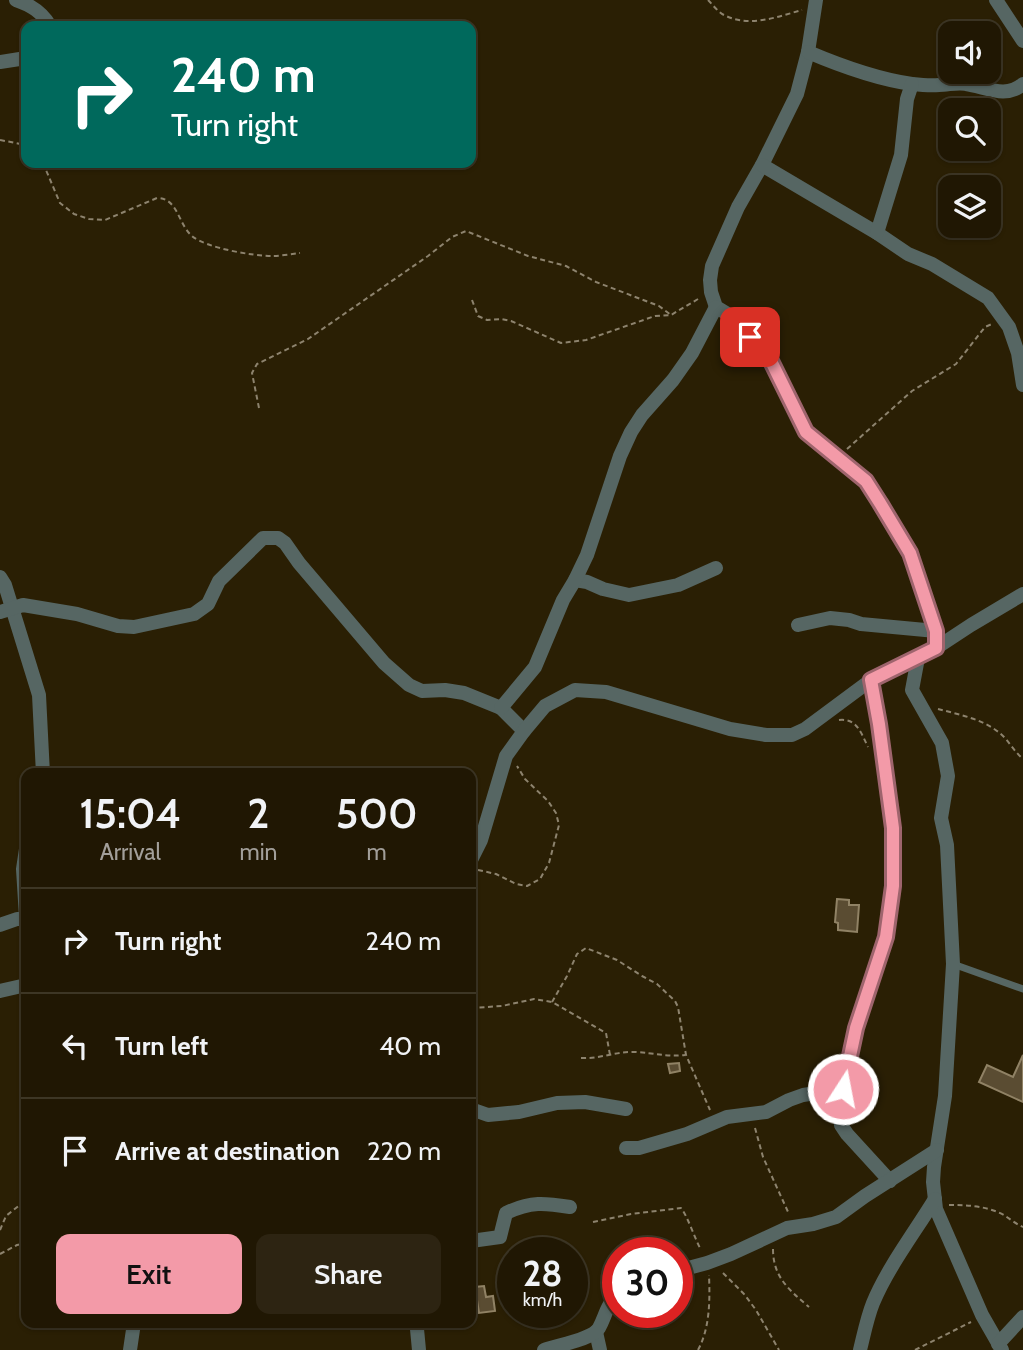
<!DOCTYPE html>
<style>
:root{--surface:#201703;--page:#2d2412;--text:#f1f3f6;--muted:#a29f9a;--line:#3d3625;--accent:#f39aa8}
body{margin:0;font-family:Cabin,sans-serif;background:var(--page);color:var(--text);height:100vh;display:flex;flex-direction:column;font-size:26px;white-space:nowrap}
*{box-sizing:border-box;margin:0}
p{font-size:23px;color:var(--muted)}
.icon{flex:none;width:38px;height:38px;fill:none;stroke:currentColor;stroke-width:2;stroke-linecap:round;stroke-linejoin:round}
.map{position:relative;flex:1;overflow:hidden}
.panel{position:absolute;left:21px;top:768px;width:455px;height:560px;display:flex;flex-direction:column;background:var(--surface);border-radius:14px;box-shadow:0 2px 5px #0004,0 0 0 2px var(--line)}
.panel>*{flex:none}
.hud{position:absolute;left:21px;top:21px;width:455px;height:147px;border-radius:14px;box-shadow:0 2px 5px #0004,0 0 0 2px var(--line);background:#00695c;color:#fff;overflow:hidden}
.tools{position:absolute;left:938px;top:21px;display:grid;gap:14px}
.tools a{display:grid;place-items:center;width:63px;height:63px;border-radius:14px;background:var(--surface);box-shadow:0 2px 5px #0004,0 0 0 2px var(--line);font-size:35px}
.speed{position:absolute;left:497px;top:1237px;display:flex;gap:14px;font-size:35px;font-weight:700;text-align:center}
.speed>*{display:grid;place-content:center;width:91px;height:91px;border-radius:50%;background:var(--surface);box-shadow:0 2px 5px #0004,0 0 0 2px var(--line);line-height:1}
.speed small{font-size:18px;font-weight:400}
.speed .limit{border:10px solid #d22;background:#fff;color:#111}
.pin{position:absolute;display:grid;place-items:center;width:60px;height:60px;color:#fff;margin:-30px;border-radius:14px;box-shadow:0 4px 10px #0006}
.me{position:absolute;width:77px;margin:-38px;rotate:11deg;stroke-linejoin:round;filter:drop-shadow(0 0 5px #0008)}
.turn{display:flex;align-items:center;gap:24px;height:147px;padding:0 35px;font-size:32px}
.turn .icon{width:91px;height:91px;stroke-width:2.5}
.turn b{display:block;font-size:49px;line-height:60px}
.eta{display:flex;justify-content:space-evenly;align-items:center;height:119px;text-align:center}
.eta b{font-size:42px;font-weight:600;line-height:49px}
.primary-button{display:flex;gap:14px;margin-top:auto;padding:14px 35px}
.primary-button a{flex:1;height:80px;border-radius:14px;background:var(--accent);color:#111;font-size:28px;font-weight:600;line-height:80px;text-align:center}
.primary-button a+a{background:var(--page);color:var(--text)}
ul{padding:0;list-style:none}
li{display:flex;align-items:center;gap:21px;height:105px;padding:0 35px;border-top:2px solid var(--line)}
li div{flex:1}
li b{display:block;font-size:26px}
li em{font-style:normal}
.map>svg:first-child{display:block}
.building{fill:#5a4c32;stroke:#908265;stroke-width:2}
.lines{fill:none;stroke-linecap:round;stroke-linejoin:round}
.path{stroke:#8d836e;stroke-width:2;stroke-dasharray:5 3.5;stroke-linecap:butt}
.service{stroke:#566663;stroke-width:7}
.minor{stroke:#566663;stroke-width:14}
.route-casing{stroke:#9e646d;stroke-width:18}
.route{stroke:#f39aa8;stroke-width:12}
</style>
<div class="map">
<svg width="1023" height="1350" viewBox="0 0 1023 1350">
<rect width="100%" height="100%" fill="#2a1f04"/>
<!-- building -->
<g class="building">
<path d="M837 899 849 900V905H859L857 932 838 930V923L835 922Z"/>
<path d="M1023 1055V1102L979 1082 987 1065 1013 1077Z"/>
<path d="M679 1063 680 1071 670 1073 668 1064Z"/>
<path d="M484 1286 486 1297 493 1296 495 1311 479 1313 475 1287Z"/>
</g>
<g class="lines">
<!-- path -->
<g class="path">
<path d="M708 0C713 5 718 12 724 15 749 28 777 17 802 10"/>
<path d="M0 140 26 145"/>
<path d="M43 163 60 203 74 214 89 219 105 220 157 198C178 198 178 224 192 236 206 248 253 256 272 256 281 256 291 254 300 253"/>
<path d="M472 300 478 316 487 320 501 319 511 321 561 343 586 340 655 316 671 315 698 299"/>
<path d="M259 408 252 373 257 364 308 339 428 256 452 237 466 231 528 256 566 266 596 282 659 306 671 315"/>
<path d="M847 449 912 391 956 364 985 327 992 324"/>
<path d="M938 709C961 715 988 720 1005 738 1011 745 1016 753 1023 759"/>
<path d="M839 720C857 718 861 733 868 747"/>
<path d="M478 870 496 874 516 884 527 886 540 879 549 863 559 825 556 813 548 801 525 779 517 766"/>
<path d="M552 1002 567 976 577 954 586 948 617 960 642 976 657 984 675 1001 678 1007 686 1055 710 1110"/>
<path d="M471 1008 502 1006 534 999 552 1002 606 1033 610 1055"/>
<path d="M581 1058C600 1059 617 1051 636 1052 654 1053 666 1057 685 1055"/>
<path d="M755 1128 763 1157 789 1214"/>
<path d="M949 1205C968 1205 987 1206 1004 1215 1010 1219 1016 1224 1023 1227"/>
<path d="M593 1222 631 1214 681 1208C688 1217 695 1239 701 1250"/>
<path d="M0 1230 6 1216 26 1200"/>
<path d="M773 1249C773 1277 789 1290 809 1307"/>
<path d="M0 1254 17 1245 26 1243"/>
<path d="M723 1273 744 1294 756 1310 779 1350"/>
<path d="M698 1350C710 1328 710 1300 709 1275"/>
<path d="M915 1350 971 1322"/>
</g>
<!-- service -->
<path class="service" d="M953 964 1023 989"/>
<!-- minor -->
<g class="minor">
<path d="M16 0C31 5 42 12 50 26"/>
<path d="M816 0 808 52 797 94 762 165 738 207 712 266 710 280 711 292 716 307 731 316 769 357 806 432 866 481 880 503 910 553 936 631V648"/>
<path d="M996 0 1023 41"/>
<path d="M808 52C841 66 876 79 912 84 921 85 930 86 939 85 948 85 958 82 966 84 986 87 1006 99 1023 84"/>
<path d="M0 62 26 58"/>
<path d="M762 165 877 233 908 254 932 264 988 298 1009 327 1018 353 1023 385"/>
<path d="M877 233 901 155 907 99 912 84"/>
<path d="M0 577 5 585 39 695 43 774"/>
<path d="M575 580 587 582 603 589 629 595 678 585 716 568"/>
<path d="M0 612 23 605 77 614 118 626 134 627 194 614 208 604 219 581 263 538H278L285 543 299 563 384 663 409 685 422 691 445 690 464 693 501 708 524 731"/>
<path d="M798 625 830 618 849 620 861 624 936 631"/>
<path d="M918 658 912 690 942 743 948 776 941 818 947 845 953 964 945 1096 934 1167 933 1182 936 1209 982 1315 1002 1350"/>
<path d="M871 680 879 724 893 828V885L886 937 856 1028 843 1089 840 1116 841 1125 847 1134 890 1181"/>
<path d="M501 708 535 667 563 600 575 580 587 555 620 456 631 432 642 415 673 380 692 353 716 307"/>
<path d="M26 849 23 869 26 917"/>
<path d="M471 860 481 840 506 756 524 731 545 706 575 690 606 692 730 729 766 735H792L805 729 871 680 936 648 971 625 1023 594"/>
<path d="M0 925 17 919H26"/>
<path d="M0 991 26 985"/>
<path d="M471 1109 488 1115 519 1112 557 1103 585 1102 626 1109"/>
<path d="M626 1148H639L687 1134 727 1117 766 1112 789 1100 803 1095 843 1089"/>
<path d="M471 1241 500 1237 506 1213C531 1201 545 1203 570 1207"/>
<path d="M677 1271 707 1263 731 1254 787 1228 813 1224 836 1217 865 1196 937 1150"/>
<path d="M419 1323 417 1329 419 1350"/>
<path d="M596 1332 600 1350"/>
<path d="M998 1344 1023 1317"/>
<path d="M130 1350 134 1323"/>
<path d="M544 1350C557 1345 592 1340 599 1328 606 1315 606 1306 618 1294"/>
<path d="M860 1350C864 1334 867 1318 873 1303 888 1267 915 1232 935 1199"/>
</g>
</g>
<g class="lines">
<defs>
<path id="route" d="M750 337 769 357 806 432 866 481 880 503 910 553 936 631V648L871 680 879 724 893 828V886L886 937 856 1028 843 1089"/>
</defs>
<!-- route casing -->
<use href="#route" class="route-casing"/>
<!-- route -->
<use href="#route" class="route"/>
</g>
</svg>
<div class="tools">
<a><svg class="icon" aria-label="sound" viewBox="0 0 24 24"><path d="M4 9h4l5-4v14l-5-4H4zM17 9q2 3 0 6"/></svg></a>
<a><svg class="icon" aria-label="search" viewBox="0 0 24 24"><circle cx="10" cy="10" r="6"/><path d="M15 15l6 6"/></svg></a>
<a><svg class="icon" aria-label="layers" viewBox="0 0 24 24"><path d="M12 4l9 5-9 5-9-5zM3 14l9 5 9-5"/></svg></a>
</div>
<div class="speed"><div>28<small>km/h</small></div><div class="limit">30</div></div>
<div class="pin" style="left:750px;top:337px;background:#d93025"><svg class="icon" aria-label="arrive" viewBox="0 0 24 24"><path d="M6 21V4h12l-3 4 3 4H6"/></svg></div>
<svg class="me" style="left:843px;top:1089px" viewBox="-20 -20 40 40"><circle r="17" fill="#f39aa8" stroke="#fff" stroke-width="3"/><path d="M0-11L8 9 0 5-8 9z" fill="#fff"/></svg>
<div class="hud">
<div class="turn"><svg class="icon" aria-label="right" viewBox="0 0 24 24"><path d="M7 20v-9h11M14 6l5 5-5 5"/></svg><div><b>240 m</b>Turn right</div></div>
</div>
<section class="panel">
<div class="eta">
<div><b>15:04</b><p>Arrival</p></div>
<div><b>2</b><p>min</p></div>
<div><b>500</b><p>m</p></div>
</div>
<ul>
<li><svg class="icon" aria-label="right" viewBox="0 0 24 24"><path d="M7 20v-9h11M14 6l5 5-5 5"/></svg><div><b>Turn right</b></div><em>240 m</em></li>
<li><svg class="icon" aria-label="left" viewBox="0 0 24 24"><path d="M17 20v-9H6M10 6l-5 5 5 5"/></svg><div><b>Turn left</b></div><em>40 m</em></li>
<li><svg class="icon" aria-label="arrive" viewBox="0 0 24 24"><path d="M6 21V4h12l-3 4 3 4H6"/></svg><div><b>Arrive at destination</b></div><em>220 m</em></li>
</ul>
<div class="primary-button"><a>Exit</a><a>Share</a></div>
</section>
</div>
